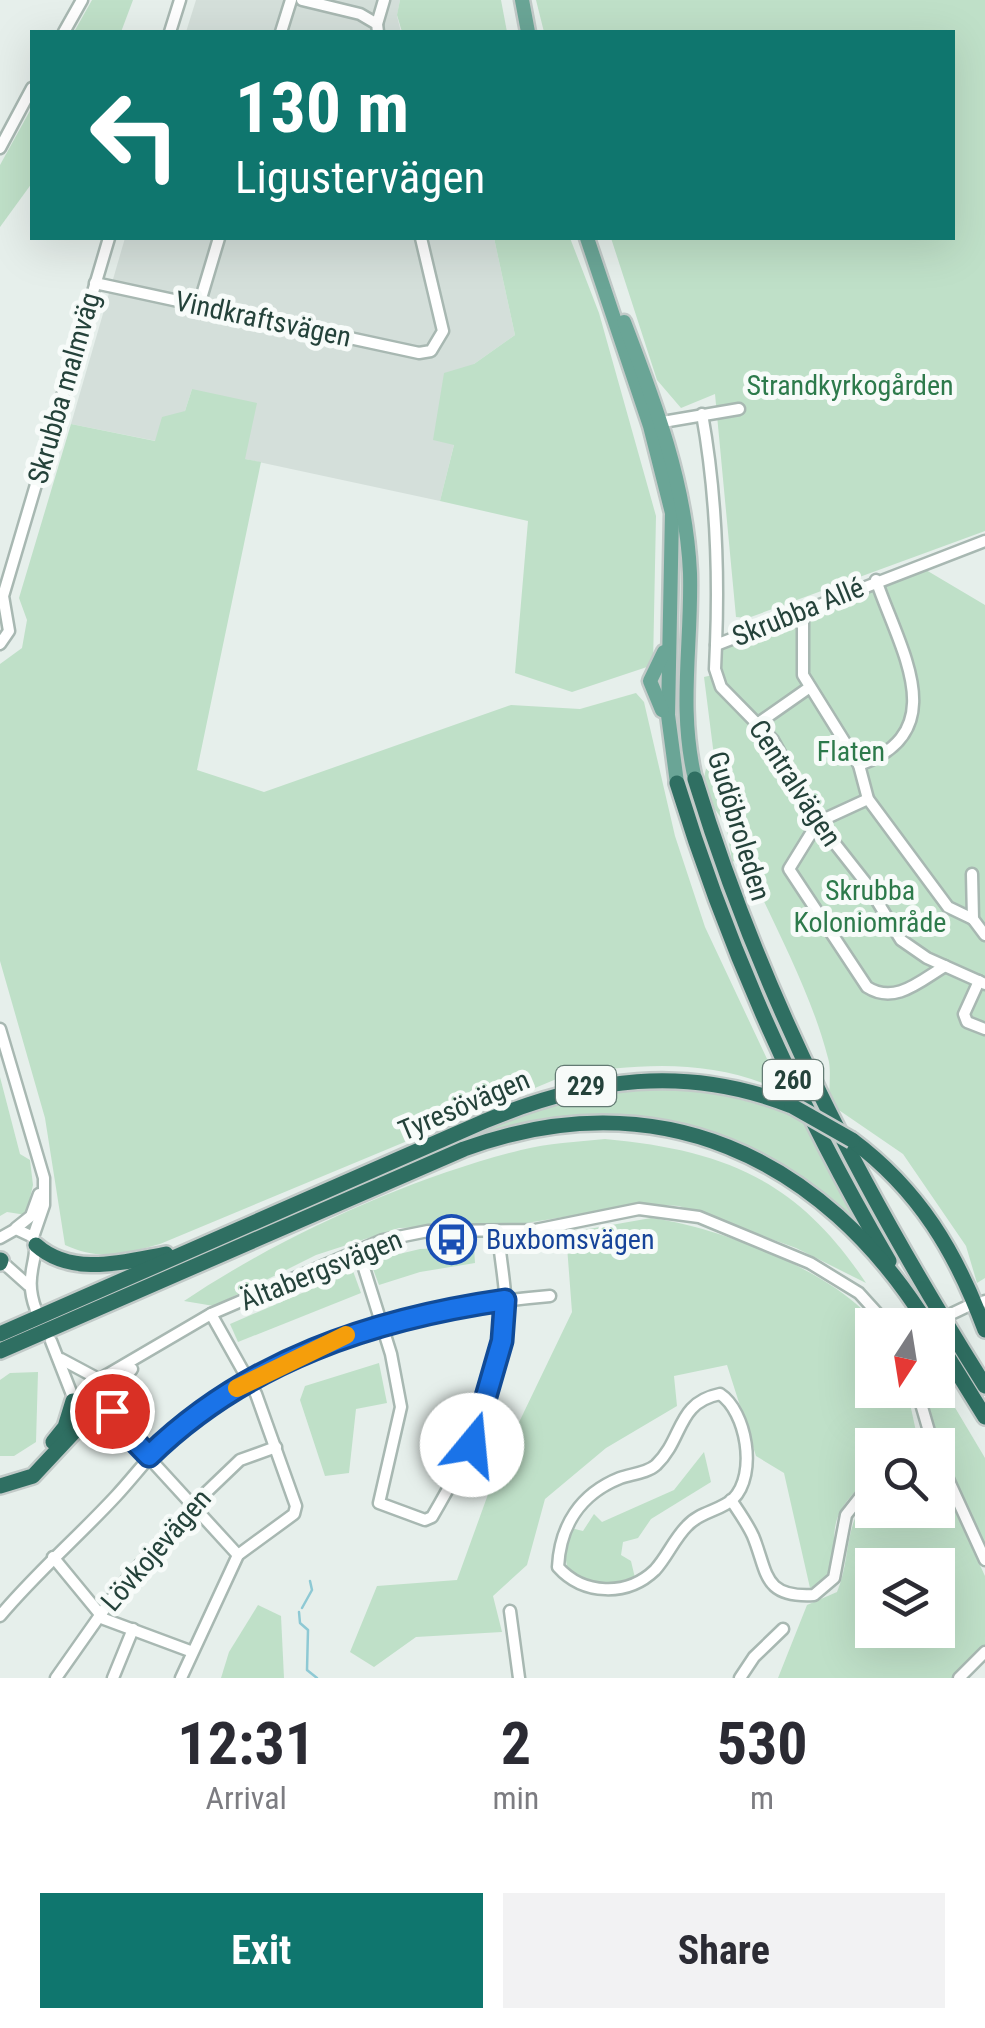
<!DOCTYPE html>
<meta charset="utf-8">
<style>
:root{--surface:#fff;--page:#f2f2f3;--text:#2b2b33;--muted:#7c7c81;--accent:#0f766e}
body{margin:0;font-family:"Roboto Condensed",sans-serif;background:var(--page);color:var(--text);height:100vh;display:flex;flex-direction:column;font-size:38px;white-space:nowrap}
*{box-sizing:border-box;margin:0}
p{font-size:32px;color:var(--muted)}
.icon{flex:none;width:55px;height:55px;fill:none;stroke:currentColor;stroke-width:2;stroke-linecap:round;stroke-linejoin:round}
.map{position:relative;height:1678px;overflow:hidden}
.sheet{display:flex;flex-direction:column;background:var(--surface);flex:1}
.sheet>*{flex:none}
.hud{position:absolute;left:30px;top:30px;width:925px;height:210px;border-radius:0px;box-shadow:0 10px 40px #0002;background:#0f766e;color:#fff;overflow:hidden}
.needle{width:65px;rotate:192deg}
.controls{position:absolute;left:855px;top:1308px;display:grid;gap:20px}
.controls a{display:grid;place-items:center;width:100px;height:100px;border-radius:0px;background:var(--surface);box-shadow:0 10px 40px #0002;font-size:50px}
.pin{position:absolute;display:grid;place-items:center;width:85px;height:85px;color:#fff;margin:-42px;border:5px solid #fff;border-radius:50%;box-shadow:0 2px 10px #0007}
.me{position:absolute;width:110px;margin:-55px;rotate:17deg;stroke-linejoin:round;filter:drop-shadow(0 0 8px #0008)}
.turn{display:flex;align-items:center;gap:35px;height:210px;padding:0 40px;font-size:45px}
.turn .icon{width:130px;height:130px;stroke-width:2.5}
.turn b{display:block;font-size:70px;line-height:85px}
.eta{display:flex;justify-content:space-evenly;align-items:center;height:170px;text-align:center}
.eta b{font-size:60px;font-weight:700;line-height:70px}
.button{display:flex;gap:20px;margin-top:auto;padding:20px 40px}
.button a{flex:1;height:115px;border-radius:0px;background:var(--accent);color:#fff;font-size:40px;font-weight:700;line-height:115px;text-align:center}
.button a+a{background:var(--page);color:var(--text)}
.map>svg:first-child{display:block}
.built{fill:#d4dfda}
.green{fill:#bfe0c8;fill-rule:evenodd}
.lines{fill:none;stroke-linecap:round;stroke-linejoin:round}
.stream{stroke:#8ec9d4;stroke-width:2.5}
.minor-casing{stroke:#a8b8b2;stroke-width:15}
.major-casing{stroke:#c2cac8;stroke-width:19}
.highway-casing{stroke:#c2cac8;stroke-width:20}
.minor{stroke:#fff;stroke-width:10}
.major{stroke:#6aa596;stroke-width:14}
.highway{stroke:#2f6f62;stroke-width:15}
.highway-bridge-casing{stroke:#c2cac8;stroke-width:20;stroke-linecap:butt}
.highway-bridge{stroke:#2f6f62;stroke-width:15}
.route-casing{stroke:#114b97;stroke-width:25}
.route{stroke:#1a73e8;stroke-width:18}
.slow{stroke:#f59e0b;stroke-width:18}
.labels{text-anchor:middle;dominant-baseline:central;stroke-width:10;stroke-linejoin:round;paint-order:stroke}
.shield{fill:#f7fbf9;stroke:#637a73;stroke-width:2.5}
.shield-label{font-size:25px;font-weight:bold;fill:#24423a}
.street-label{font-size:28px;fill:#24423a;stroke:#f7fbf9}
.park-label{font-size:28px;fill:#2d7a4b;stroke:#f7fbf9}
.transit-label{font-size:28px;fill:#164399;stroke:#f7fbf9;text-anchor:start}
</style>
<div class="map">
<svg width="985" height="1678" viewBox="0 0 985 1678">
<rect width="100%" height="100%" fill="#e6efeb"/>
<!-- built -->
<g class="built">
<path d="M196 0H400L397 16 401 32H408H186Z"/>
<path d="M125 238H494L515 335 474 364 440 501 245 459 192 389 185 411 156 441 71 424Z"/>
</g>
<!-- green -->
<g class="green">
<path d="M92 0H133L121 32H74Z"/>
<path d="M400 0H501L507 32H402L397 15Z"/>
<path d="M536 0H985V531L748 618 736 617 715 394 681 408 657 380 611 238H952V32H544Z"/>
<path d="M32 107V183L0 227V165Z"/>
<path d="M494 238H570L599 313 656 516 653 665 572 692 515 673 528 521 440 501 454 445 433 440 444 373 474 364 515 335Z"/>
<path d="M192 389 257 403 245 459 261 462 197 770 264 792 511 705 580 709 636 693 644 702 675 836 705 927 775 1076V1088C706 1058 637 1064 566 1075L160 1244C125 1254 99 1261 65 1245L45 1118 0 961V664L22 648 27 620 19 598 71 424 155 441 162 417 185 411Z"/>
<path d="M926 570 985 605V1278L977 1283 966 1246 903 1154 830 1104C828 1090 832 1070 828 1058 811 992 775 927 747 865L732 861C730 850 729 838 726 828 719 807 697 800 706 769L715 764 704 677 721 673 719 651 805 613Z"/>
<path d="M0 1077 20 1154 30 1160 33 1185 26 1215 7 1212 0 1216Z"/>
<path d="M646 1086C702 1087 748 1100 801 1118L866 1238 798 1176 724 1137 670 1122 579 1115 487 1134 53 1322 51 1317C151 1274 251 1230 352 1186 448 1144 541 1098 646 1086Z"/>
<path d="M605 1139C724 1150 798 1180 866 1283L796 1248 679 1206 645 1204 514 1225 399 1228 316 1255 214 1306 184 1301C279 1237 409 1178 521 1150 548 1143 577 1142 605 1139Z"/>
<path d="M651 1218C715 1226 838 1272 876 1325H872V1390H907L919 1445H872V1475C859 1487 843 1502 837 1519 829 1543 843 1582 810 1588L784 1473 756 1456 727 1365 674 1376 677 1406 606 1448 545 1499 527 1565 493 1596 502 1632 416 1637 374 1667 350 1652 377 1586 457 1580 499 1464 572 1312 566 1233Z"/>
<path d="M474 1247 475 1263 420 1272 379 1285 370 1261 420 1249Z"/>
<path d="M353 1271 361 1293 238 1342 230 1324Z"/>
<path d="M379 1363 387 1403 356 1409 349 1473 325 1476 300 1400 305 1386Z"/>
<path d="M38 1372 36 1442 14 1456H0V1380L10 1373Z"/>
<path d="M938 1379 985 1458V1548L933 1430 927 1390H938Z"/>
<path d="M704 1452 711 1482 651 1519 638 1538 623 1542 621 1555 631 1561 635 1578C587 1592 552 1585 571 1528L583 1531 594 1514 602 1522 674 1490Z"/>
<path d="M938 1475 985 1576V1648L954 1678H778L807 1605 837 1592C852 1557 842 1523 872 1493V1510H938ZM872 1565H938V1630H872Z"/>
<path d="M258 1605 281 1616 284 1678H221L229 1652Z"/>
</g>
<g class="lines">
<!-- stream -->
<g class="stream">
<path d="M302 1608 312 1590 310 1581"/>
<path d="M299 1612 300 1623 308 1630 307 1670 317 1678"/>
</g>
<defs>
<g id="minor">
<path d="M302 0 360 14 377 24 378 32"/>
<path d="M377 24 384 0"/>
<path d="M64 32 82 0"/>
<path d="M170 32 180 0"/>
<path d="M281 32 291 0"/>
<path d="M0 148 32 88"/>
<path d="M95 283 419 353 431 351 443 331 421 238"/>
<path d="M199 305 219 238"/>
<path d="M702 414C716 491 719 566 716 645L985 541"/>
<path d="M657 423 739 409"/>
<path d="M803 610V675L859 765 868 799 948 907 973 919"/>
<path d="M0 644 9 631 3 596 109 238"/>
<path d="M716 645 715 669 721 687 773 740 818 822 866 883 901 940 927 958 985 984"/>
<path d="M760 722 810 687"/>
<path d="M859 765C954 732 900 650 876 580"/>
<path d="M868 799 818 822 789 869 867 987C895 1005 920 981 945 966"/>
<path d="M972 874 973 919 985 935"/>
<path d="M979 981 964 1014 967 1022 985 1029"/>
<path d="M0 1029 44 1178V1205L33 1237"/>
<path d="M16 1228 31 1216 39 1194"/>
<path d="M0 1238 16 1229 33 1237C41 1260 22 1273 36 1310"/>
<path d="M358 1249 391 1354 401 1407 379 1503 425 1520 432 1517C466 1459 500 1392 505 1323 508 1293 500 1262 498 1231"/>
<path d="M0 1260 28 1285"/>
<path d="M983 1302 985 1301"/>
<path d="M949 1315 970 1305"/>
<path d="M51 1341 78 1410 118 1425"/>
<path d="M61 1359 106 1383 110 1396 106 1408"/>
<path d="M100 1379 211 1314 383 1240 428 1231 535 1230 639 1209 699 1217 810 1263 859 1293 888 1325"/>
<path d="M917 1390 933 1445"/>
<path d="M720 1394C746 1411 758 1474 733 1499 720 1511 699 1512 687 1526 674 1539 667 1557 655 1570 627 1597 583 1595 558 1567 560 1526 580 1494 620 1478 631 1474 647 1473 656 1465 684 1438 676 1403 720 1394Z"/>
<path d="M110 1396 132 1369"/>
<path d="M109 1402 119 1425 238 1555"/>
<path d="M938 1457 985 1560"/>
<path d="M731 1500C739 1512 747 1523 753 1536 768 1572 762 1598 814 1595L834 1578 846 1515 872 1482"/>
<path d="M53 1557 104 1619 190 1651"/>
<path d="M510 1611 519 1678"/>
<path d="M0 1616C36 1573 78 1537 116 1496 140 1470 160 1441 189 1419 290 1337 424 1307 550 1296"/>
<path d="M56 1678 120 1587 193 1505 240 1460 276 1447"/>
<path d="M113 1678 133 1629"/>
<path d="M181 1678 238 1555 294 1514 296 1506 256 1394 211 1314"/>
<path d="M740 1678 754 1657 783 1629"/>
<path d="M959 1678 985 1652"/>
</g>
<g id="major">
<path d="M522 0 528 32"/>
<path d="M587 238 650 426 672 513 668 715 677 783"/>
<path d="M624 322C655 403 686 484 690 573 692 644 678 708 695 779"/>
<path d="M662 710 650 681 664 652"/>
</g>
<g id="highway">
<path d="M695 779C763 1001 862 1190 985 1386"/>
<path d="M677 783C728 950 801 1111 889 1261"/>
<path d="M852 1140C919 1190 956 1252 985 1330"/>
<path d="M36 1245C72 1277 123 1262 166 1254"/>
<path d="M0 1263 1 1260"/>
<path d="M0 1334 485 1121C588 1078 686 1064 792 1106"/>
<path d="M938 1341 985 1417"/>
<path d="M0 1351 464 1149C656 1079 822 1155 928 1325"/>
<path d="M53 1442 65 1427 73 1401"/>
<path d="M0 1486 33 1476 90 1415"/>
</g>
</defs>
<!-- minor casing -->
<use href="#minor" class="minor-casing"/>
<!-- major casing -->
<use href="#major" class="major-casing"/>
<!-- highway casing -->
<use href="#highway" class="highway-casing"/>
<!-- minor -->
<use href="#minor" class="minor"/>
<!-- major -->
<use href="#major" class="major"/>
<!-- highway -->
<use href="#highway" class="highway"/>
<defs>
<path id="highway-bridge" d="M792 1106 852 1140"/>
</defs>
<!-- highway-bridge casing -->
<use href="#highway-bridge" class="highway-bridge-casing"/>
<!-- highway-bridge -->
<use href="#highway-bridge" class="highway-bridge"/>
</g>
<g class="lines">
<defs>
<path id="route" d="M112 1411 119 1425 149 1456C246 1361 373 1319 505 1300L502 1341 472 1445"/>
</defs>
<!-- route casing -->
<use href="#route" class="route-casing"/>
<!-- route -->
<use href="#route" class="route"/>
<!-- slow -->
<path class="slow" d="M237 1388 346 1335"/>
</g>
<!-- icons -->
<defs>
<symbol id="bus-ring" viewBox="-11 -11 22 22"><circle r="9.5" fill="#f7fbf9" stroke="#1a4fb4" stroke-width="1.5"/><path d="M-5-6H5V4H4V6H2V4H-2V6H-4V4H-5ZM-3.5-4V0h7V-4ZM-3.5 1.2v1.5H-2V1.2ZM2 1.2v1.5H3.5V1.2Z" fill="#1a4fb4"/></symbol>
</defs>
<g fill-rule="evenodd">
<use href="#bus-ring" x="424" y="1212" width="55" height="55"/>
</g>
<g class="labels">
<!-- shield labels -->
<g class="shield">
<rect x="763" y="1060" width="60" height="40" rx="8"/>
<rect x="556" y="1066" width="60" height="40" rx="8"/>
</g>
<g class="shield-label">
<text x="793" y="1080">260</text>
<text x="586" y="1086">229</text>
</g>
<!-- street labels -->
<g class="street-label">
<text transform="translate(263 319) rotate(12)">Vindkraftsvägen</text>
<text transform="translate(64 388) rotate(-74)">Skrubba malmväg</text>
<text transform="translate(798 612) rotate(-22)">Skrubba Allé</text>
<text transform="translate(795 783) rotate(57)">Centralvägen</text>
<text transform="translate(739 826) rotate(73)">Gudöbroleden</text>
<text transform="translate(464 1105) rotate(-23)">Tyresövägen</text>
<text transform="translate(321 1270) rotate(-22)">Ältabergsvägen</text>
<text transform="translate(156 1550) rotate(-49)">Lövkojevägen</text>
</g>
<!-- park labels -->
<g class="park-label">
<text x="850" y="385">Strandkyrkogården</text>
<text x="851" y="751">Flaten</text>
<text x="870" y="890">Skrubba<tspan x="870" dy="32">Koloniområde</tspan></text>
</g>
<!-- transit labels -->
<g class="transit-label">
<text x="486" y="1239">Buxbomsvägen</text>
</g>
</g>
</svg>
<div class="controls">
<a><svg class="needle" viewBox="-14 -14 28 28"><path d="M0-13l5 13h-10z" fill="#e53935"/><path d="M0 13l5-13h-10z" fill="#7c7c81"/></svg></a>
<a><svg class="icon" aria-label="search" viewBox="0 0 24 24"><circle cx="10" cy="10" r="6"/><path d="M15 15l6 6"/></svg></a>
<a><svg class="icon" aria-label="layers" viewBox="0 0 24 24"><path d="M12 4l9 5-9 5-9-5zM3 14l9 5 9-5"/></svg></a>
</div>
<div class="pin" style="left:112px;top:1411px;background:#d93025"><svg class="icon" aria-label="arrive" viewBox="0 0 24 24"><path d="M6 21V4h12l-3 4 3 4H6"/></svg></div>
<svg class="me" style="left:472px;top:1445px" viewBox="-20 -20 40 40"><circle r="19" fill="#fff"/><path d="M0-13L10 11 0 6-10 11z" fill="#1a73e8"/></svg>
<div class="hud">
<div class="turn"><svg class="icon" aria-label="left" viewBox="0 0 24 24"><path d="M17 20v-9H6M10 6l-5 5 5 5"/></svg><div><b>130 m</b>Ligustervägen</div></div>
</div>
</div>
<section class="sheet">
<div class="eta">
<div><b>12:31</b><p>Arrival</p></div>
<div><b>2</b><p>min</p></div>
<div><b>530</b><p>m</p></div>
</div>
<div class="button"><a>Exit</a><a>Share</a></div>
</section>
